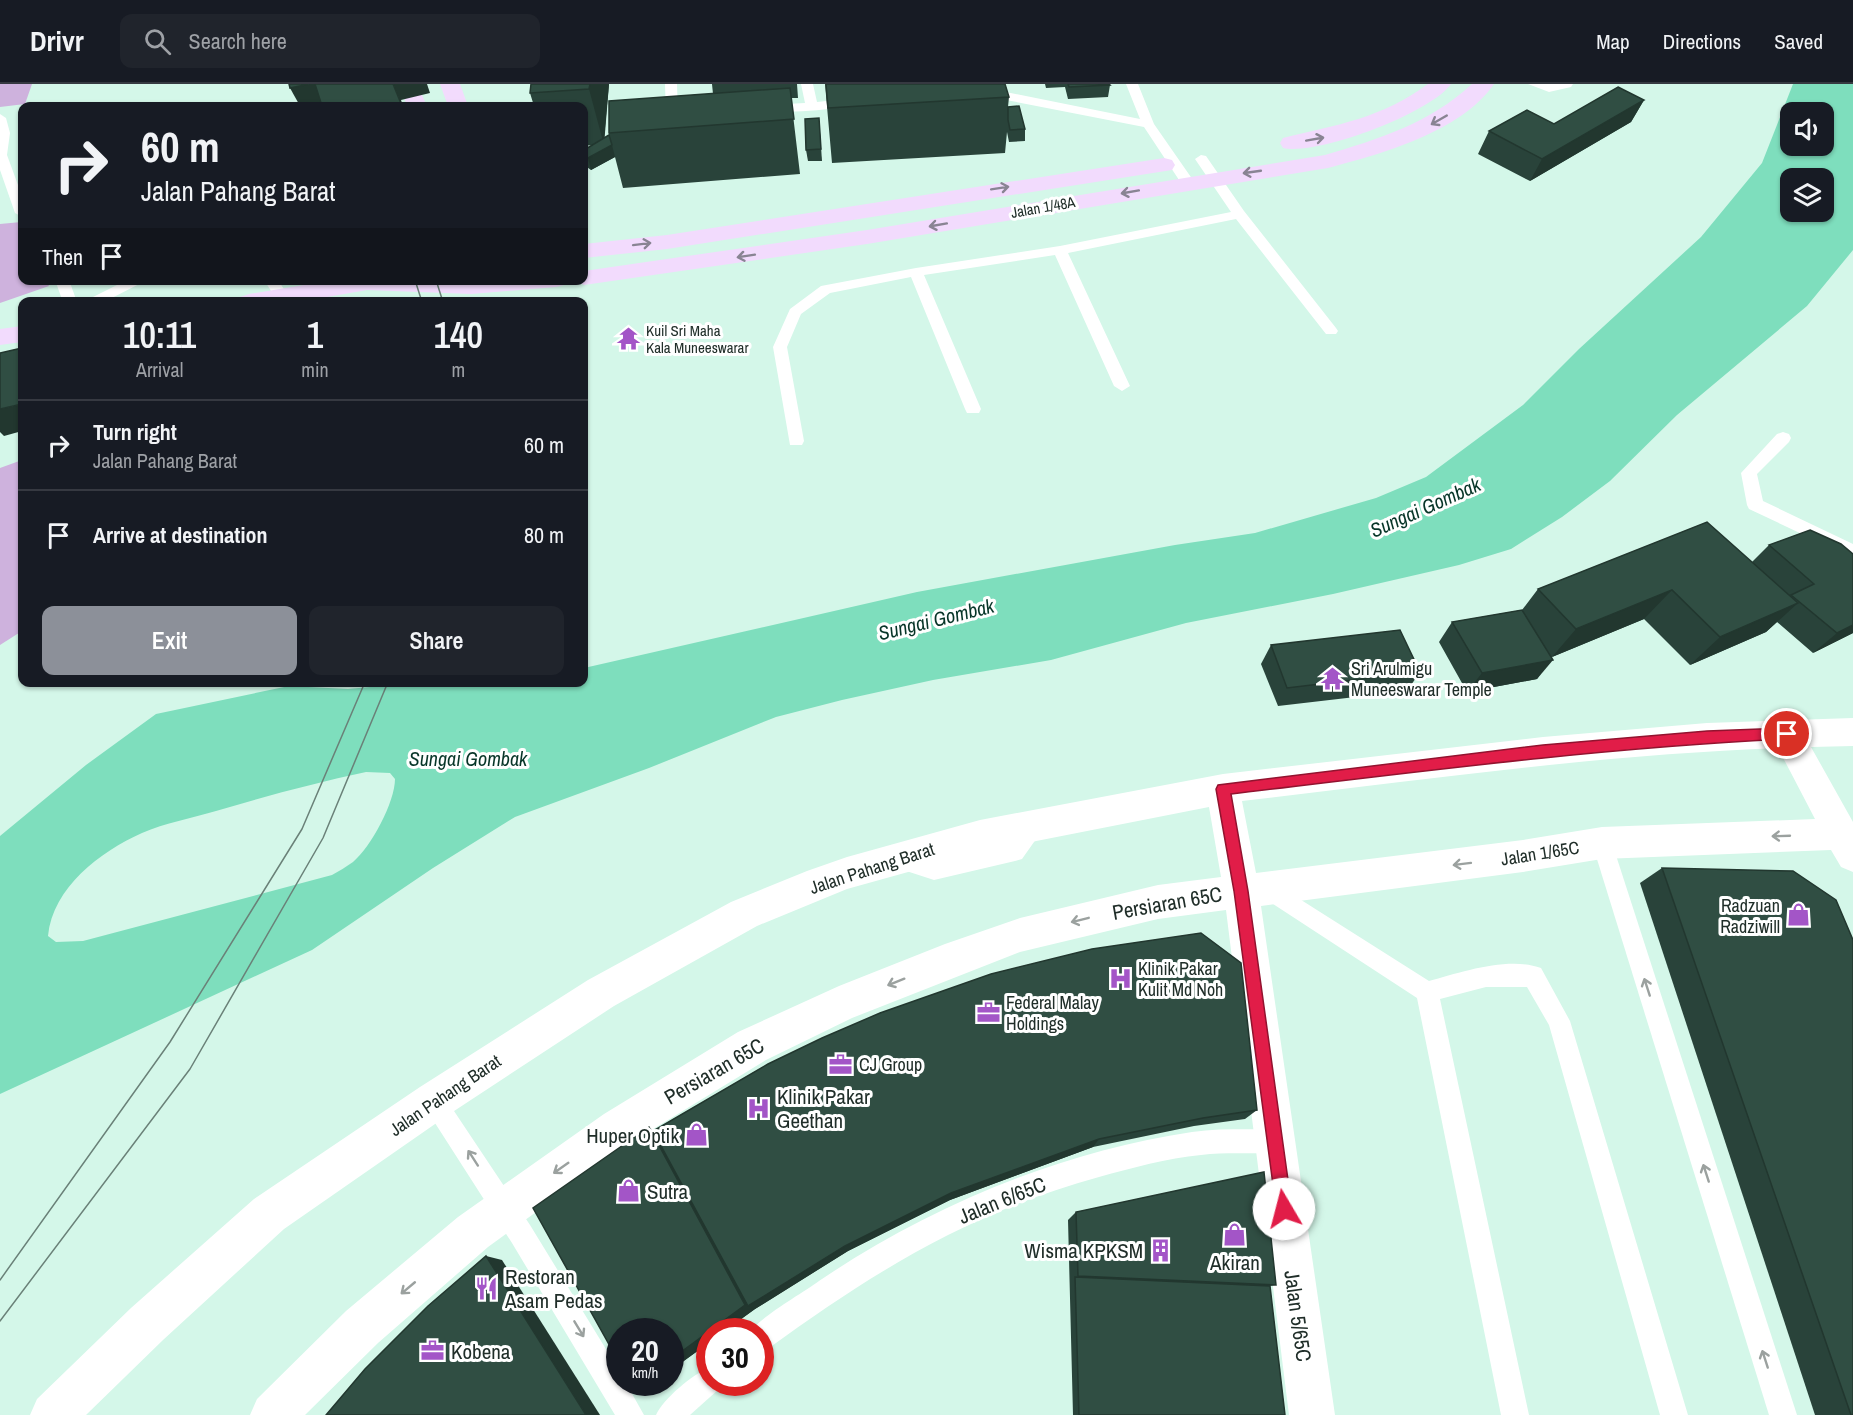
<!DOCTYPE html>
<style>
:root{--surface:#171b24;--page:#20242c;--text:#f1f3f6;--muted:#9ea1a6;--line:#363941;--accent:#8c9099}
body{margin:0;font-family:"Archivo Narrow",sans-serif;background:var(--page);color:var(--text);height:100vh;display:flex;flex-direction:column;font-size:22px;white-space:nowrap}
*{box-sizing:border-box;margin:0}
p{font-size:20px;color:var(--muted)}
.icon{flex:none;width:33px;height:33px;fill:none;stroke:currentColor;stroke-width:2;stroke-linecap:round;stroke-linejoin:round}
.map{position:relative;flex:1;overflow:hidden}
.drawer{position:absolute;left:18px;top:213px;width:570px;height:390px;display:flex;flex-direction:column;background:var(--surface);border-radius:12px;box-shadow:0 2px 4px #0004}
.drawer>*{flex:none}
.hud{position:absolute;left:18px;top:18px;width:570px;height:183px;border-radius:12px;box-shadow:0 2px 4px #0004;background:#171b24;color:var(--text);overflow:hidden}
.controls{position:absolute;left:1780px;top:18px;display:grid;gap:12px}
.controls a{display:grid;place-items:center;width:54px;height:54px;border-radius:12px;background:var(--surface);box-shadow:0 2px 4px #0004;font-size:30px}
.speed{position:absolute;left:606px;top:1234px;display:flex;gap:12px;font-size:30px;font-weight:700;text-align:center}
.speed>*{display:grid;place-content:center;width:78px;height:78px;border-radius:50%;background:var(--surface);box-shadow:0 2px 4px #0004;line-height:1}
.speed small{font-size:15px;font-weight:400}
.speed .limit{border:9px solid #d22;background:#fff;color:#111}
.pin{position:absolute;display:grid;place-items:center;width:51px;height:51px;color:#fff;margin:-26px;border:3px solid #fff;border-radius:50%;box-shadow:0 2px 6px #0007}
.me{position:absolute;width:66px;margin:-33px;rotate:352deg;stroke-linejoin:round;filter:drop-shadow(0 0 4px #0008)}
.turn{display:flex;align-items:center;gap:21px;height:126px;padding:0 24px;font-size:27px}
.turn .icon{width:78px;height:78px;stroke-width:2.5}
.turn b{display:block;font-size:42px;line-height:51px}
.then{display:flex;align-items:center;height:57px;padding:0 24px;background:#0003;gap:12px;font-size:22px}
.eta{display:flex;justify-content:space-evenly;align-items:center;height:102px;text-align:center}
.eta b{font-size:36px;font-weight:600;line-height:42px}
.primary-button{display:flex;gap:12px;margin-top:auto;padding:12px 24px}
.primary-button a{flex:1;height:69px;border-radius:12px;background:var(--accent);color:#fff;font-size:24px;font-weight:600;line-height:69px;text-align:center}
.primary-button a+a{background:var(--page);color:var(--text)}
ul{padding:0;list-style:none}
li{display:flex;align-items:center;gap:18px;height:90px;padding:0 24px;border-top:2px solid var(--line)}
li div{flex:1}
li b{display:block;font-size:22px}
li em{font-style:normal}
header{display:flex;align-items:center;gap:36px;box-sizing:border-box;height:84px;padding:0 30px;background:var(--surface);border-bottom:2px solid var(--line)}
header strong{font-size:28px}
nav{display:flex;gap:33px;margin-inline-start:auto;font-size:21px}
.search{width:420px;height:54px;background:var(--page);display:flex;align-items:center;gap:15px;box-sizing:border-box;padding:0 21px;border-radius:12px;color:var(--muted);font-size:22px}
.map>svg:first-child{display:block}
.green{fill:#ceb2dd}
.water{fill:#7edebd;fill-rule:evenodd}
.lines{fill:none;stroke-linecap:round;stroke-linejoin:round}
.lane{fill:#fff;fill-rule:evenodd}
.street{fill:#fff;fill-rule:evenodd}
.secondary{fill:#f2dbfd;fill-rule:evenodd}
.tram{stroke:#6a8178;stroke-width:1.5}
.wall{fill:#29433a}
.shaded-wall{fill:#22372f}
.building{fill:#304e43;stroke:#22372f;stroke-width:1.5}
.oneway{stroke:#898493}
.oneway2{stroke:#9ba19f}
.route{fill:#e11d48;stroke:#92132f;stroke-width:1.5}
.labels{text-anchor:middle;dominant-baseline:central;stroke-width:6;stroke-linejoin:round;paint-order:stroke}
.far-street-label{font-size:15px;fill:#202e29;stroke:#fff}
.far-poi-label{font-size:15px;fill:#202e29;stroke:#fff;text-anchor:start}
.poi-label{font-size:18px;fill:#202e29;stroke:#fff;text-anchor:start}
.street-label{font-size:18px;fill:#202e29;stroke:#fff}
.water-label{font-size:20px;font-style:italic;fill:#073528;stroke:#fff}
.near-street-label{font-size:21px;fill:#202e29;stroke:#fff}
.near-poi-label{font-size:21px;fill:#202e29;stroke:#fff;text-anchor:start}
</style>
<header>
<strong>Drivr</strong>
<div class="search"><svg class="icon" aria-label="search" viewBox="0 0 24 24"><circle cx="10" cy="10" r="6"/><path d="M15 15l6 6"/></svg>Search here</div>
<nav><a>Map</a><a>Directions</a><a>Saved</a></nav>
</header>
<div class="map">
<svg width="1853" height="1331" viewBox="0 0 1853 1331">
<rect width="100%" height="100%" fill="#d4f7e9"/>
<!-- green -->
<g class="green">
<path d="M0 0H32L25 20 0 23Z"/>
<path d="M21 138 22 196 46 197 49 202 0 219V140Z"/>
<path d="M22 376V547L0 561V384Z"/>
</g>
<!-- water -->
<path class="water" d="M1793 0H1853V166L1807 222 1677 331 1610 397 1562 433 1511 465 1459 481 1333 510 1186 539 1051 576 933 596 842 616 776 633 649 684 515 733 433 784 312 866 0 1010V752L86 681 156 630 289 602 348 605 424 598H584V584L917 508 1175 461 1255 449 1376 414 1426 393 1523 321 1579 265 1701 153 1762 79ZM1791 28H1824V62H1791ZM1791 94H1824V128H1791ZM366 688 390 689 395 695C395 718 371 763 353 778 346 783 339 787 332 791L83 857 56 858 48 852C53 803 100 768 142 749 165 739 192 734 216 727 266 712 315 699 366 688Z"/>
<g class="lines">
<!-- lane -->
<g class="lane">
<path d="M665 0H677L678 30 682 33 680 36 672 37 666 33Z"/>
<path d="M801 0H813L817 18 854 14 860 18C850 26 785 28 768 29L762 25 768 21 805 19Z"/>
<path d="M1126 0H1138L1154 40 1195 99 1193 102H1183L1144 43 1001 15 982 16 976 12 982 8 1001 7 1140 35Z"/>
<path d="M1528 0H1573L1571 3 1549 8Z"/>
<path d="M0 30 6 34 10 49 7 71 22 112V133L15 129 0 86Z"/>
<path d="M1201 71 1206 72 1244 127 1336 244 1338 247 1336 250H1326L1236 135 1068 169 1130 302 1122 307 1114 302 1055 171 924 191 981 325 979 329H967L965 325 911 193 830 209 801 230 787 263 804 357 802 361H790L773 263 790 225 821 202 916 184 1060 162 1231 128 1195 75Z"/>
<path d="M55 196H69L77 218H63Z"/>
<path d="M127 196H147L104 218H83Z"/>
<path d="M264 196H278L289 213 287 216H277Z"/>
<path d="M1783 348 1789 350 1791 354 1789 358 1757 390 1763 417 1853 460V474L1749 425 1747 421 1741 389 1777 350Z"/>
<path d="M1036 732 1043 735 1046 741 1022 775 1015 777 934 796 894 783 891 776 894 769 901 767 934 776 1009 760 1029 735Z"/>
<path d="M1602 750 1609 752 1612 759 1797 1331H1769L1592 759 1595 752Z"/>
<path d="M1268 795 1429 897C1461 888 1509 872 1541 884L1570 937 1688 1331H1660L1549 941 1527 903H1486L1440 915 1529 1331H1501L1417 914 1261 812 1257 805 1261 798Z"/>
<path d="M434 1005 442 1009 530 1141 620 1288V1299H626L644 1331H615L512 1159 426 1025 422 1017 426 1009Z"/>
<path d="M1274 1045 1282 1049 1286 1057 1282 1065 1274 1069C1250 1070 1225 1068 1201 1071 1167 1074 1132 1084 1099 1093 971 1128 875 1187 769 1264L760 1268V1248H750C762 1232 801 1210 819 1197 930 1122 1059 1068 1192 1048 1219 1044 1247 1046 1274 1045Z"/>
<path d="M710 1283V1299H722L719 1305 690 1331H656C663 1315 693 1290 710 1283Z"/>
</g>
<!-- street -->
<path class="street" d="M1853 634V662L1811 663 1853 738V788L1841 783 1831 766 1602 775 1523 788 1261 822 1335 1331H1289L1226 826 1158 835 1020 868 852 934 766 976 632 1058 488 1163 378 1259 305 1331H250L257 1315 346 1227 458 1133 604 1030 738 948 839 902 945 860 1020 834 1158 801 1221 793 1209 723 980 768 847 805 757 842 614 922 448 1031 284 1145 163 1256 86 1331H30L37 1315 131 1224 254 1115 420 1003 588 896 731 818 807 787 847 773 980 736 1223 690 1543 653 1707 639ZM1778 664 1815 735 1602 743 1523 756 1256 789 1242 717C1420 696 1598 671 1778 664Z"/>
<!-- secondary -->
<g class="secondary">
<path d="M440 0H460L468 22H448Z"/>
<path d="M1428 0H1451C1431 29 1317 72 1283 64L1280 59 1283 54C1337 41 1382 34 1428 0Z"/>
<path d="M1472 0H1494C1461 48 1381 70 1328 84L867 160 584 201 574 196H584V187L867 146 1325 71C1379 55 1430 39 1472 0Z"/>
<path d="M414 7 421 9 427 22H407L404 13 407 9Z"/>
<path d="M1164 74 1172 76 1175 81 1172 86 667 165 584 174V160L667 151Z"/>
<path d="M334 196H568L564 201 556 203 471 210 367 206 299 218H237L240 213 249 210Z"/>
<path d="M22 242V258L0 261V245Z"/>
</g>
<!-- tram -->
<g class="tram">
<path d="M415 196 422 218"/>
<path d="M436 196 443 218"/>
<path d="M0 1196 170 958 302 745 365 598"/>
<path d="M0 1237 190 985 323 754 388 598"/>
</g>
</g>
<!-- wall -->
<g class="wall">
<path d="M609 0 604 54 609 51V49L713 10 712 0H797L798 14H791L800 90 623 104 615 73 591 86 584 81V66L592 61 584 62V22H534L530 9Z"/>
<path d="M825 0 1009 13 1008 23 1025 45V57L1009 58 1007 48 1005 69 832 79Z"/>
<path d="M1045 0H1109L1110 1 1108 13 1068 15 1065 3 1046 4Z"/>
<path d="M1644 16 1631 38 1530 97 1478 70 1489 47 1554 40Z"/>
<path d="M819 34 822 77H808L806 66Z"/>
<path d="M1810 446 1853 549 1813 569 1777 538 1766 548 1690 581 1644 535 1552 573 1537 595 1467 608 1439 558 1452 538 1522 526 1538 505 1752 478 1769 461Z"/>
<path d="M1271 561 1420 588 1407 607 1278 622 1261 580Z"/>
<path d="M1662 784 1853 1331H1815L1640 799Z"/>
<path d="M1257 1026 1245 1035 1194 1042 1093 1063 950 1116 848 1167 755 1225 670 1287V1248L649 1043 653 1047Z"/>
<path d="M1076 1128 1276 1201 1270 1202 1285 1331H1073L1068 1136Z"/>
</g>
<!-- shaded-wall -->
<g class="shaded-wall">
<path d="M309 0H315L326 22H300L290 4Z"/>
<path d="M393 0H427L430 9 401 16 403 22H402Z"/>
<path d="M590 0H609L604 61 589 5Z"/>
<path d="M1644 16 1631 38 1530 97 1542 75Z"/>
<path d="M612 61 615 73 591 86 588 74Z"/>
<path d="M22 320V347L4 352 0 348V325Z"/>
<path d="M1672 506 1644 535 1552 573 1576 545Z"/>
<path d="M1798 519 1766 548 1690 581 1720 553Z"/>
<path d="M1853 541V549L1813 569 1837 549Z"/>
<path d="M1553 576 1537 595 1467 608 1482 589Z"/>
<path d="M649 1043 663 1055 845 1162 951 1109 1099 1055 1093 1063 950 1116 848 1167 755 1225 723 1248H710V1258L670 1287V1276Z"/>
<path d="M486 1172 502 1176 600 1331H586Z"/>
<path d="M640 1299H655L649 1303 633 1304Z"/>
</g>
<!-- building -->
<g class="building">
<path d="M289 0H309L290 4Z"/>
<path d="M315 0H393L402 22H322Z"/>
<path d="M531 0H590L589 5 530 9Z"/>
<path d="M826 0H1005L1009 13 828 24Z"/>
<path d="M1068 0H1109L1110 1 1069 3Z"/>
<path d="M1618 3 1644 16 1542 75 1489 47 1527 26 1554 40Z"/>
<path d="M790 4 794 35 609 49V17Z"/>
<path d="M1019 22 1025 45 1010 46 1008 36V23Z"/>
<path d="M819 34 821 65 806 66 805 35Z"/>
<path d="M609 51 612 61 588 74 584 72V66Z"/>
<path d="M22 264V320L0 325V269Z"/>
<path d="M1707 438 1798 519 1720 553 1672 506 1576 545 1538 505Z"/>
<path d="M1810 446 1841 460 1853 470V541L1837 549 1791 511 1814 500 1769 461Z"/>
<path d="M1522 526 1553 576 1482 589 1452 538Z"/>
<path d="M1400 546 1420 588 1287 604 1271 561Z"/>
<path d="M1662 784 1793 787 1836 816 1853 856V1331H1851Z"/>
<path d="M1201 849 1241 879 1257 1026 1203 1034 1099 1055 951 1109 845 1162 748 1222 653 1047 768 980 822 954 880 929 991 890 1092 865Z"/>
<path d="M649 1043 745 1221 670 1276V1248H620V1280L533 1124Z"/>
<path d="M1264 1088 1276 1201 1078 1192 1076 1128Z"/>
<path d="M486 1172 586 1331H326L365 1285 428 1222Z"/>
<path d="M1075 1193 1270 1202 1285 1331H1079Z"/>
<path d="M630 1299H640L633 1304Z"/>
</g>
<!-- one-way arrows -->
<defs><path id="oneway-shaft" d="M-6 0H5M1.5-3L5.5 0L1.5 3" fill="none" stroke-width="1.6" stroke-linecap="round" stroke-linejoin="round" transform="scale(1.5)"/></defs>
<g class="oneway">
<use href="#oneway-shaft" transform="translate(1439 36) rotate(150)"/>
<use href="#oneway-shaft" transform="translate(1315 55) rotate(-10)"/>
<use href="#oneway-shaft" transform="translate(1252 88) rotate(172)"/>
<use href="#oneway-shaft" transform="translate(1000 104) rotate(-9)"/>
<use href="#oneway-shaft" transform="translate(1130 108) rotate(170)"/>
<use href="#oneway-shaft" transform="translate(938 141) rotate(170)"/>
<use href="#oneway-shaft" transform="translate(642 160) rotate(-7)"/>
<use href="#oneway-shaft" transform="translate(746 172) rotate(171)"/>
</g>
<g class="oneway2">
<use href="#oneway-shaft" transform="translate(1781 752) rotate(178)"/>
<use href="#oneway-shaft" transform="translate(1462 780) rotate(173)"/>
<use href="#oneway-shaft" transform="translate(1080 836) rotate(166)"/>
<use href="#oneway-shaft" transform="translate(896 898) rotate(158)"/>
<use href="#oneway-shaft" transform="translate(1647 903) rotate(-108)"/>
<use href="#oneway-shaft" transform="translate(473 1074) rotate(-123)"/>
<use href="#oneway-shaft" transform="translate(561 1084) rotate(145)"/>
<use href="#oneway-shaft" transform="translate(1706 1089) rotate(-108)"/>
<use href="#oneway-shaft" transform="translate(408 1204) rotate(140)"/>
<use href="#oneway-shaft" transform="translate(579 1245) rotate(59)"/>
<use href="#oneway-shaft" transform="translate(1765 1275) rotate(-108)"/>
</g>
<!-- route -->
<path class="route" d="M1787 644 1792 646 1794 650 1792 654 1787 655C1601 664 1416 688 1231 710L1248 807 1292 1125 1290 1131 1284 1134 1277 1131 1234 807 1216 705 1218 701 1543 661 1707 647Z"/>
<!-- icons -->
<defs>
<symbol id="temple-bare" viewBox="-9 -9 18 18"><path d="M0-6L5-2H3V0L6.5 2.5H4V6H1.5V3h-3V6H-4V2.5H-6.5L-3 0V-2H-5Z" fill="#a355c7" stroke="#fff" stroke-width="2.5" paint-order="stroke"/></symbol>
<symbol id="shop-bare" viewBox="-9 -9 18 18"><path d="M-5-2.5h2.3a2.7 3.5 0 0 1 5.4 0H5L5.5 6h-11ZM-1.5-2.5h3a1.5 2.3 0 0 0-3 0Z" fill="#a355c7" stroke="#fff" stroke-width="2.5" paint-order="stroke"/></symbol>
<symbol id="hospital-bare" viewBox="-9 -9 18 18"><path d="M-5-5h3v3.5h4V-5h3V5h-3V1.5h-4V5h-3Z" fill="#a355c7" stroke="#fff" stroke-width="2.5" paint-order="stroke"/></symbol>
<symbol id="office-bare" viewBox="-9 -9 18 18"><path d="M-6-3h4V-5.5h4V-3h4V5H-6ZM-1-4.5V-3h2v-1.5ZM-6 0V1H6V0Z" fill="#a355c7" stroke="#fff" stroke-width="2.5" paint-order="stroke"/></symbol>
<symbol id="building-bare" viewBox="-9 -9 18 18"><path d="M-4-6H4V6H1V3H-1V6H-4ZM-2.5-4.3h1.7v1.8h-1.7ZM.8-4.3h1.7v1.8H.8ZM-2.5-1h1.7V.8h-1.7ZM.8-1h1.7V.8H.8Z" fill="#a355c7" stroke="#fff" stroke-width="2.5" paint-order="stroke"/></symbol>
<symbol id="restaurant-bare" viewBox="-9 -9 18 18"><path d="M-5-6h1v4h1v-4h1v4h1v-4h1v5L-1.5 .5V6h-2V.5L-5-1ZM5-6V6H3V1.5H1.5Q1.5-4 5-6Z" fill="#a355c7" stroke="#fff" stroke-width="2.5" paint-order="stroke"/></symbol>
</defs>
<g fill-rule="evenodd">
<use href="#temple-bare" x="612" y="238" width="33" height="33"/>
<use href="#temple-bare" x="1316" y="578" width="33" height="33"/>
<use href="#shop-bare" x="1782" y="814" width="33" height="33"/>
<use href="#hospital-bare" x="1104" y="878" width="33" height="33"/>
<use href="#office-bare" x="972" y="912" width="33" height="33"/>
<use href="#office-bare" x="824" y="964" width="33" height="33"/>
<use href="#hospital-bare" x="742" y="1008" width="33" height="33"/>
<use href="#shop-bare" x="680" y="1034" width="33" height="33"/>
<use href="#shop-bare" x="612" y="1090" width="33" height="33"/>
<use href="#shop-bare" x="1218" y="1134" width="33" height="33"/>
<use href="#building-bare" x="1144" y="1150" width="33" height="33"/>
<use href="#restaurant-bare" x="470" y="1188" width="33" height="33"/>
<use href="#office-bare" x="416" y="1250" width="33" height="33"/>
</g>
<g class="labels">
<!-- far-street labels -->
<g class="far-street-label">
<text transform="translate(1043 123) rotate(-10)">Jalan 1/48A</text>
</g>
<!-- far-poi labels -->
<g class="far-poi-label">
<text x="646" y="246">Kuil Sri Maha<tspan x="646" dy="17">Kala Muneeswarar</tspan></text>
</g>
<!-- poi labels -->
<g class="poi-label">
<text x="1351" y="584">Sri Arulmigu<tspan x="1351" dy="21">Muneeswarar Temple</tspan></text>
<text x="1780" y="821" text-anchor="end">Radzuan<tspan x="1780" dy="21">Radziwill</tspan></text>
<text x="1138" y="884">Klinik Pakar<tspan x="1138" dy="21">Kulit Md Noh</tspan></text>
<text x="1006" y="918">Federal Malay<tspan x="1006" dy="21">Holdings</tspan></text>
<text x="859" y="980">CJ Group</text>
</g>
<!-- street labels -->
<g class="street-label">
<text transform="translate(1540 769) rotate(-9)">Jalan 1/65C</text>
<text transform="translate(872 784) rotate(-18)">Jalan Pahang Barat</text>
<text transform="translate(445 1011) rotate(-34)">Jalan Pahang Barat</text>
</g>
<!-- water labels -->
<g class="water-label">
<text transform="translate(1425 423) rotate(-24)">Sungai Gombak</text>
<text transform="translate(936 535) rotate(-14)">Sungai Gombak</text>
<text x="468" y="674">Sungai Gombak</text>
</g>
<!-- near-street labels -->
<g class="near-street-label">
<text transform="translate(1167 819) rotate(-10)">Persiaran 65C</text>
<text transform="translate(714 987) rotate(-30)">Persiaran 65C</text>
<text transform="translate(1002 1116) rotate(-22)">Jalan 6/65C</text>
<text transform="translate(1298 1232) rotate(82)">Jalan 5/65C</text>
</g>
<!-- near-poi labels -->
<g class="near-poi-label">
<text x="777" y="1012">Klinik Pakar<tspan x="777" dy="24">Geethan</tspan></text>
<text x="679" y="1051" text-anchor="end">Huper Optik</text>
<text x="647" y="1107">Sutra</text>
<text x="1143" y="1166" text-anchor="end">Wisma KPKSM</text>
<text x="1235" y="1178" text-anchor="middle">Akiran</text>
<text x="505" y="1192">Restoran<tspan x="505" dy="24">Asam Pedas</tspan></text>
<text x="451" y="1267">Kobena</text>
</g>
</g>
</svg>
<div class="controls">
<a><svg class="icon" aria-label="sound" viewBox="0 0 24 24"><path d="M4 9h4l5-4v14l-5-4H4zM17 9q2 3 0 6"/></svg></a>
<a><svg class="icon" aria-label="layers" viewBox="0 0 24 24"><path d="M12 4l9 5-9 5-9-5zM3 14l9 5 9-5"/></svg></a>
</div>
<div class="speed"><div>20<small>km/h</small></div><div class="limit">30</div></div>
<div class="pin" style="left:1787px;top:650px;background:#d93025"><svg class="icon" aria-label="arrive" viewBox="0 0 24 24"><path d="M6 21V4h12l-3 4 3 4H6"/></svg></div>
<svg class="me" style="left:1284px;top:1125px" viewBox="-20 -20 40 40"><circle r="19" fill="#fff"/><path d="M0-13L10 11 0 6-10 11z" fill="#e11d48"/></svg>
<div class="hud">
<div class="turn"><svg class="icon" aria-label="right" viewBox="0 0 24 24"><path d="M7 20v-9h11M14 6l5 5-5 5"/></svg><div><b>60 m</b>Jalan Pahang Barat</div></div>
<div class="then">Then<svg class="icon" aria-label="arrive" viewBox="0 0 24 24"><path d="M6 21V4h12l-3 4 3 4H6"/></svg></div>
</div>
<section class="drawer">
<div class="eta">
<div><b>10:11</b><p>Arrival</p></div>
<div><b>1</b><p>min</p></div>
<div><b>140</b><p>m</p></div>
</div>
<ul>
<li><svg class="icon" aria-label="right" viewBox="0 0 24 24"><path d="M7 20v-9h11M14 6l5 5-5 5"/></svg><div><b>Turn right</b><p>Jalan Pahang Barat</p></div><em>60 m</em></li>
<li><svg class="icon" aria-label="arrive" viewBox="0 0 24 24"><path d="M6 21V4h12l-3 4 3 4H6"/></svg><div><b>Arrive at destination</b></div><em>80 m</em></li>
</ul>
<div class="primary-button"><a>Exit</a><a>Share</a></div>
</section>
</div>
